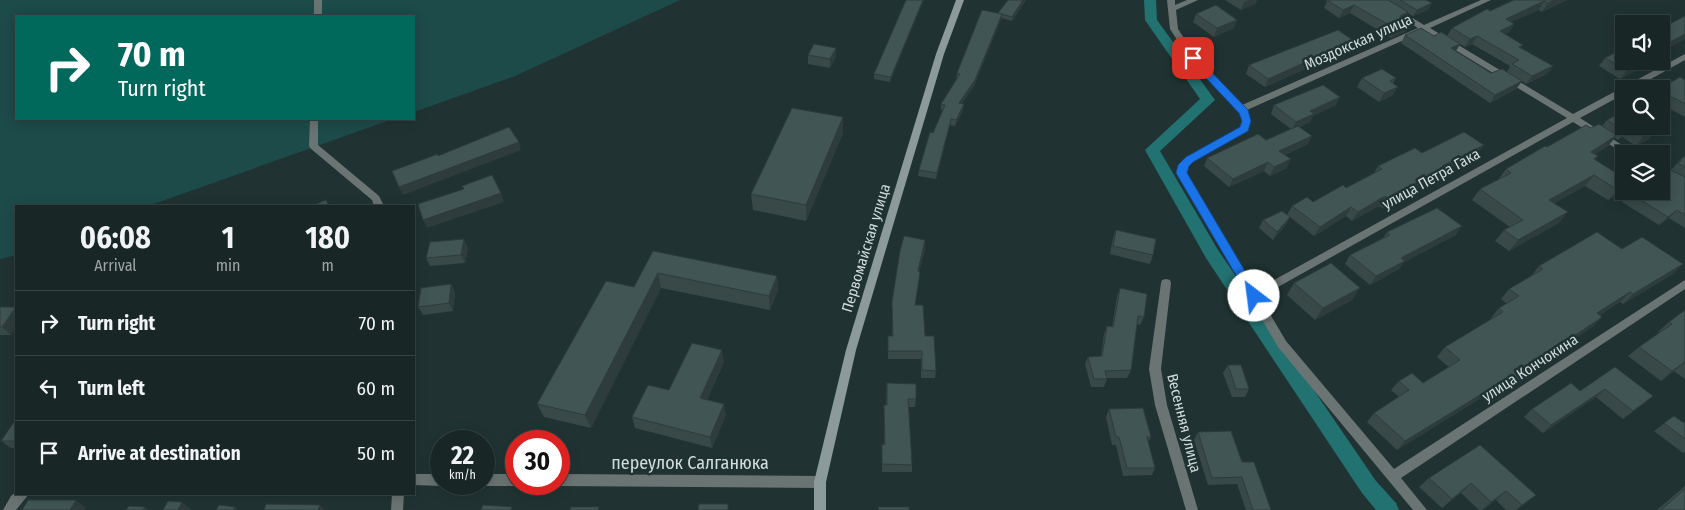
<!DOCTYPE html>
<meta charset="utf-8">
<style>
:root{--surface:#182626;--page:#253232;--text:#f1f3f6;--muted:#9fa5a7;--line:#364343}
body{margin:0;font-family:"Fira Sans Condensed",sans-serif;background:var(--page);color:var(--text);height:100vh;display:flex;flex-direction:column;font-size:19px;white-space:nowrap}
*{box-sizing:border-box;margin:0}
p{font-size:16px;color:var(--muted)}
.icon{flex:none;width:28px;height:28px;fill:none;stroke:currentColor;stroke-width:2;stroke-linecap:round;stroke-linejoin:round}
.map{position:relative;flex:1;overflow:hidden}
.side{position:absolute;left:15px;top:205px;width:400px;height:290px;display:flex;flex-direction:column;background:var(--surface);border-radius:0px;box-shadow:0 2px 12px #0003,0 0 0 1px var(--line)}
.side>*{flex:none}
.top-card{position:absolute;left:15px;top:15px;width:400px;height:105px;border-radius:0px;box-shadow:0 2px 12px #0003,0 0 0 1px var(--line);background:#00695c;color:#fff;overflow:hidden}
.fabs{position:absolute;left:1615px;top:15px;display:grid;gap:10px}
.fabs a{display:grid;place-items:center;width:55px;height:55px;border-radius:0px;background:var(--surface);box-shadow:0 2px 12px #0003,0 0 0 1px var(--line);font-size:25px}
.speed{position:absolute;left:430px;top:430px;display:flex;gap:10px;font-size:25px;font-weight:700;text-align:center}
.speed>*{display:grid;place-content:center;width:65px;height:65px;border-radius:50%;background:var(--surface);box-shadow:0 2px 12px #0003,0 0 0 1px var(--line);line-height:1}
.speed small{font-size:12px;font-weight:400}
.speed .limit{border:8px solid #d22;background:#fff;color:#111}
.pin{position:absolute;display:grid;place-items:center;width:42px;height:42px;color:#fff;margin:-21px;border-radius:10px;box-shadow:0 2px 8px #0006}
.me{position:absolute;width:55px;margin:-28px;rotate:330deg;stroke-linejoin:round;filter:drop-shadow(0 0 4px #0008)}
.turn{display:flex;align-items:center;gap:18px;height:105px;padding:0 20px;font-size:22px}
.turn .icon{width:65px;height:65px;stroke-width:2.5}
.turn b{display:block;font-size:35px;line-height:42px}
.eta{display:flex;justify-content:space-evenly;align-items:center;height:85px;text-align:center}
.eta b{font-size:30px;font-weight:700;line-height:35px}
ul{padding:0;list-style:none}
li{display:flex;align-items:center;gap:15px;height:65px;padding:0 20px;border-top:1px solid var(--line)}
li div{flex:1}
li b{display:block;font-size:19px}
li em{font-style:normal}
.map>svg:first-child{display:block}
.green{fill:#1d4b4a}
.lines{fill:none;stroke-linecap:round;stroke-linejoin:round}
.canal{fill:#227271;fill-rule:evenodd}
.minor{fill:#6a7473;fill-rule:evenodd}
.secondary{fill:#8c9a9a;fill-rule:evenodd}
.wall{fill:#384948;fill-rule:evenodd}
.shaded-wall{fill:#2e3c3b}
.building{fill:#415554;stroke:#2e3c3b}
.route{fill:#1a73e8;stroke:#114b97}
.labels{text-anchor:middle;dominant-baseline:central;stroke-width:5;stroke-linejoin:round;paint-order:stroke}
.street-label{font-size:15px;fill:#d2dddd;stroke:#203332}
.near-street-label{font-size:18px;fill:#d2dddd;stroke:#203332}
</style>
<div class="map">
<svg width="1685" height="510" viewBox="0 0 1685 510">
<rect width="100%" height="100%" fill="#203332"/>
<!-- green -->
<path class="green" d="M0 0H680L515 76 414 112V16H16V119H393L148 206H16V255L0 259Z"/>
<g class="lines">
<!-- canal -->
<path class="canal" d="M1144 0H1156L1157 20 1215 100 1160 151 1218 250 1376 481 1396 503 1399 510H1376L1362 493 1206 258 1145 150 1200 99 1145 20Z"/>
<!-- minor -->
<g class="minor">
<rect x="314" y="0" width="8" height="16"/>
<path d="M1167 0H1175V5L1187 0H1198L1176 10 1178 29 1196 56 1242 105 1418 28 1374 0H1383L1424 25 1481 0H1491L1430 28 1573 114 1685 54V60L1633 89H1624V94L1580 118 1636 154H1625L1573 122 1260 297 1286 341 1394 469 1685 280V289L1401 478 1427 510H1413L1278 347 1177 173 1179 165 1186 158 1241 128 1242 121 1240 113 1190 60 1170 29ZM1424 31 1567 118 1256 290 1187 173 1188 166 1192 162 1248 131 1250 121 1247 110Z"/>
<path d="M310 119H318V145L379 196 384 206H374L372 200 310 148 309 146Z"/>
<path d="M1166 279 1170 280 1171 283 1161 369 1167 405 1198 510H1186L1155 405 1149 369 1161 283 1162 280Z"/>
<path d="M414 474H441V484H445L441 486 414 485Z"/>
<path d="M484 474H516V484H520L516 486H484L480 484H484Z"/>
<path d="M559 474 820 476 824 478 826 482 824 486 820 488 559 486 555 484H559Z"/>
<path d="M16 492V494H29L16 510H3L11 496Z"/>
<path d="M392 494H404L403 510H391Z"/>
</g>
<!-- secondary -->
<path class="secondary" d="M956 0H964L944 54 856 350 826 482V510H814V482L846 350 936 54Z"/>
</g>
<!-- wall -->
<g class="wall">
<path d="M906 0 890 82 874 79V74Z"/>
<path d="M1026 0 1012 21 1001 18 974 86 962 103 963 110 955 126 950 125 936 179 918 176 919 170 933 133 943 110H941V104L957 80H956L957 73 998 13Z"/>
<path d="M1225 0H1257L1255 4 1241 10Z"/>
<path d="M1324 0H1426L1428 10 1413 16 1408 13 1404 19 1411 23 1406 31 1391 38 1350 13 1339 18 1324 8 1327 1Z"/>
<path d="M1514 0H1567L1542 12 1539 10 1511 22 1514 24 1509 32 1505 34 1521 48 1553 66 1547 74 1526 84 1522 81 1516 89 1490 103 1401 43 1405 35 1447 36 1452 28ZM1460 44 1465 47 1472 44 1510 66 1507 72 1491 73 1456 51Z"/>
<path d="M1196 14 1234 28 1214 37 1193 22Z"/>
<path d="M1624 46V61H1645L1642 63 1637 70 1620 79 1599 66 1605 58 1621 50Z"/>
<path d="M836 48V56L830 68 808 64V55Z"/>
<path d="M1352 52 1307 71 1305 69 1265 87 1246 74 1249 65Z"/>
<path d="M1362 78H1396L1393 83V95L1379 102 1357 87Z"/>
<path d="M1685 80V117L1661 104V89Z"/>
<path d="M1274 105H1336L1313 116 1310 122 1300 127 1308 144 1285 155 1287 168 1270 176 1264 171 1229 187 1204 166 1207 158 1266 140 1291 129 1271 114Z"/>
<path d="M1607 120 1656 130 1649 139 1636 146 1622 137 1618 140 1615 138 1608 146 1595 154V160L1624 178V190L1621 193 1608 200 1585 186 1554 203 1559 223 1509 251 1495 241 1504 230 1510 227 1472 200 1480 189 1498 180 1506 169 1547 147 1591 128 1602 126Z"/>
<path d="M843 133 806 221 753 210 751 194Z"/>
<path d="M1422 153 1477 154 1447 170 1442 180 1424 190 1420 187 1383 208 1379 206 1352 221 1346 216 1314 236 1290 217 1285 226 1273 240 1259 228 1263 220 1287 215 1292 206 1313 202 1346 188 1374 173 1378 166Z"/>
<path d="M1685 156V228L1669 218 1659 225 1622 202 1630 193 1671 170 1681 159Z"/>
<path d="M1116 230 1153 255 1150 264 1110 254 1113 238Z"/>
<path d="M1387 232 1456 235 1404 262 1399 269 1370 285 1345 264 1350 255 1383 238Z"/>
<path d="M925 240V249L919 272H920L919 280 915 305 936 371 935 378H921V359H888V336H892V302Z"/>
<path d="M468 248 465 263 430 266 426 258Z"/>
<path d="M1622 249 1673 274 1623 304 1620 302 1600 315 1602 317 1592 327 1535 366 1537 368 1528 377 1491 402 1484 396 1397 450 1367 422 1374 413 1399 397 1391 390 1399 381 1423 383 1449 367 1437 357 1445 347 1492 319 1491 318 1499 308 1507 304 1501 299 1509 289 1531 276 1539 266Z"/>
<path d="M653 251 777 276 778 290 770 310 661 288 591 428 544 417 537 404 634 287Z"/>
<path d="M1294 283 1352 300 1315 320 1287 295Z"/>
<path d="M451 284 455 292 453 311 423 315 418 307Z"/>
<path d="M1120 288 1144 317 1140 325 1137 324 1131 370 1127 378H1107L1104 387H1091L1085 364 1088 357 1101 356 1104 334 1107 326 1112 327 1117 296Z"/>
<path d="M0 307 11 335H0Z"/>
<path d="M1685 310V379L1674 371 1661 381 1628 356 1639 347 1659 333 1658 332 1669 322Z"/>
<path d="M724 362 707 400 726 415 712 448 635 428 632 417 669 390Z"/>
<path d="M1228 365 1249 389 1245 397H1232L1223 373Z"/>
<path d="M1615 367 1653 396 1623 419 1596 397 1543 433 1524 417 1532 409 1580 391Z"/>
<path d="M887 383 916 399 915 407H909L912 465V472H882V444H884V405H886Z"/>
<path d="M1109 409 1151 437 1148 442 1155 468 1152 475 1123 476 1116 445H1112L1106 417Z"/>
<path d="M1674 416 1684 423 1685 422V452L1683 453 1654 431Z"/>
<path d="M16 422V448H11L1 441Z"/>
<path d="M1198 432 1242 462 1271 510H1246L1237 484 1208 485 1194 440Z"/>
<path d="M1480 445 1536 495 1516 510H1506L1496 500 1482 510H1479L1461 493 1442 508 1419 487 1429 478Z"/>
<path d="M1685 486V510H1657Z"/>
</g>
<!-- shaded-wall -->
<g class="shaded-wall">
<path d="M923 0H924L890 82 891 77Z"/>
<path d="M1023 0H1026L1012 21V17Z"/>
<path d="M1249 0H1257L1255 4 1241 10 1244 2Z"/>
<path d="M1555 0H1567L1542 12 1548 3Z"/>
<path d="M1544 1 1539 10 1500 27 1506 19Z"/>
<path d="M1432 3 1428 10 1413 16 1417 10Z"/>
<path d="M1354 5 1350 13 1339 18 1343 10Z"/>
<path d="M1408 12 1403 21 1400 16Z"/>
<path d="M1002 14 1001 20 974 86 958 109 959 103Z"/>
<path d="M1237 20 1234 28 1214 37 1217 28Z"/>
<path d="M1411 23 1406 31 1391 38 1396 29Z"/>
<path d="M1514 24 1509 32 1495 40 1500 31Z"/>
<path d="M1685 34V39L1661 52V47Z"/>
<path d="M1477 36 1472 44 1465 47 1470 39Z"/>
<path d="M1357 43 1352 52 1307 71 1311 63Z"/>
<path d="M1460 44 1455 52 1451 48Z"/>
<path d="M836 48V56L830 68V59Z"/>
<path d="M1308 61 1305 69 1265 87 1268 79Z"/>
<path d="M1638 61H1645L1642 63 1637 70 1620 79 1627 70Z"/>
<path d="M1553 66 1547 74 1526 84 1532 76Z"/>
<path d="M1522 81 1516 89 1490 103 1495 95Z"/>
<path d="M1398 87 1393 95 1379 102 1384 93Z"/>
<path d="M1340 97 1336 105 1313 116 1310 122 1292 130 1296 122 1310 111Z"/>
<path d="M964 104 963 110 955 126 956 120Z"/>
<path d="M843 117V133L806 221V205Z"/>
<path d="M951 119 950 125 936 179 937 173Z"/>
<path d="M1629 129 1622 137 1618 140 1625 132Z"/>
<path d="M1656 130 1649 139 1636 146 1643 137Z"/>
<path d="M1617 135 1608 146 1582 162 1591 152Z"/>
<path d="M1312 136 1308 144 1275 159 1279 151Z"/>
<path d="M519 142 521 150 403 195 399 187Z"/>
<path d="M1484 145 1477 154 1436 176 1442 166Z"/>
<path d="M1291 159 1287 168 1270 176 1274 167Z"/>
<path d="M1268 162 1264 171 1229 187 1233 179Z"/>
<path d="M1448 171 1442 180 1424 190 1430 180Z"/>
<path d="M1594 175 1585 186 1541 211 1549 200Z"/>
<path d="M1426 177 1420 187 1383 208 1388 199Z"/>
<path d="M1624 186V190L1621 193 1608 200 1618 190Z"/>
<path d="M501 193 504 202 427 228 423 220Z"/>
<path d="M1385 196 1379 206 1352 221 1358 212Z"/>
<path d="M1351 207 1346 216 1314 236 1320 227Z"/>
<path d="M1677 210 1669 218 1659 225 1668 217Z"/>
<path d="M1568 212 1559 223 1509 251 1518 240Z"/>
<path d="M1290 217 1285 226 1273 240 1277 232Z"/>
<path d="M1462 226 1456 235 1404 262 1399 269 1370 285 1376 276 1401 258Z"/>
<path d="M464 239 468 248 465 263 461 255Z"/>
<path d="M925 240V249L917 280 918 271Z"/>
<path d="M1683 264 1673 274 1623 304 1633 294Z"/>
<path d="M658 273 661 288 591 428 585 415Z"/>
<path d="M777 276 778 290 770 310 769 296Z"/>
<path d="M451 284 455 292 453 311 449 303Z"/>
<path d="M1360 288 1352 300 1315 320 1323 308Z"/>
<path d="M1630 292 1620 302 1587 323 1597 313Z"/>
<path d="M16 307V327L11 335 2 327Z"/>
<path d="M1602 317 1592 327 1524 374 1533 364Z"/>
<path d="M722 350 724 362 703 409 700 398Z"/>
<path d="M1685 362 1674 371 1661 381 1672 371Z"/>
<path d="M1537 368 1528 377 1491 402 1500 393Z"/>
<path d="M1493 387 1484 396 1397 450 1405 441Z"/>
<path d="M1605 389 1596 397 1543 433 1551 425Z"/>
<path d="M1653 396 1644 404 1623 419 1633 411Z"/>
<path d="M724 404 726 415 712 448 710 437Z"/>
<path d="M1471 483 1461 493 1442 508 1452 499Z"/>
<path d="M1506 491 1496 500 1482 510 1491 502Z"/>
<path d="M1536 495 1525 504 1516 510 1522 505Z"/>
<path d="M76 500 86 508 84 510H70Z"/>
<path d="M182 502 191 509 190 510H178Z"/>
<path d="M320 505 325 510H318Z"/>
<path d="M145 507 149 510H143Z"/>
<path d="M235 507 238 510H233Z"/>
</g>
<!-- building -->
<g class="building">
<path d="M906 0H923L891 77 874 74Z"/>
<path d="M1008 0H1023L1012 17 998 13Z"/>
<path d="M1327 0H1388L1408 12 1400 16 1411 23 1396 29 1354 5 1343 10Z"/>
<path d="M1400 0H1426L1432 3 1417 10Z"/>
<path d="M1514 0H1555L1548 3 1544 1 1506 19 1514 24 1500 31 1523 45 1519 47 1553 66 1532 76 1512 64 1519 60 1477 36 1470 39 1452 28 1487 9 1490 11Z"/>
<path d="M1216 5 1237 20 1217 28 1196 14Z"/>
<path d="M982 10 1002 14 975 80 959 103 964 104 956 120 951 119 937 173 919 170 930 132 933 133 945 105 941 104 960 74 957 73Z"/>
<path d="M1685 16V34L1661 47V25L1664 27Z"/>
<path d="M1421 28 1434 36 1441 32 1460 44 1451 48 1491 73 1502 69 1522 81 1495 95 1405 35Z"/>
<path d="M1338 30 1357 43 1311 63 1308 61 1268 79 1249 65Z"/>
<path d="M814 44 836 48 830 59 808 55Z"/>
<path d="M1624 48V61L1643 62 1627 70 1605 58Z"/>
<path d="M1382 69 1396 78 1390 81 1398 87 1384 93 1362 78Z"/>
<path d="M1680 77 1685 80V104L1661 91V89H1660Z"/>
<path d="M1323 85 1340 97 1310 111 1314 114 1296 122 1274 105Z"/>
<path d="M792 108 843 117 806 205 751 194Z"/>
<path d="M1624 111V126H1649L1656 130 1643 137 1629 129 1625 132 1607 120Z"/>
<path d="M1599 124 1617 135 1591 152 1598 156 1594 159 1624 178V186L1618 190 1594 175 1549 200 1568 212 1518 240 1504 230 1523 220 1480 189 1511 173 1506 169 1545 146 1547 147 1586 125 1591 128Z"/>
<path d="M1298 126 1312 136 1279 151 1291 159 1274 167 1268 162 1233 179 1207 158 1258 134 1266 140Z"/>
<path d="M509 127 519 142 399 187 392 171 438 154V156Z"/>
<path d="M1464 132 1484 145 1442 166 1448 171 1430 180 1426 177 1388 199 1385 196 1358 212 1351 207 1320 227 1292 206 1307 197 1313 202 1343 185 1346 188 1382 169 1378 166 1415 148 1422 153Z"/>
<path d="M1685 156V167L1678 163 1682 160 1681 159Z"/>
<path d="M1668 169 1685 177V215L1677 210 1668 217 1630 193 1633 191H1661V173Z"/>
<path d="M492 175 501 193 423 220 418 204 464 189 462 186Z"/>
<path d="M326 200 329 206H311Z"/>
<path d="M1437 208 1462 226 1401 258 1405 261 1376 276 1350 255 1390 235 1387 232Z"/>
<path d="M1282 211 1290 217 1277 232 1263 220Z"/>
<path d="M1116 230 1156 239 1153 255 1113 246Z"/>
<path d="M1597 232 1622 249 1642 237 1683 264 1633 294 1630 292 1597 313 1602 317 1533 364 1537 368 1500 393 1493 387 1405 441 1374 413 1409 390 1399 381 1412 373 1423 383 1460 360 1445 347 1503 312 1499 308 1519 296 1509 289 1543 269 1539 266Z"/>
<path d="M904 236 925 240 918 271 920 272 915 305H923L925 336H934L936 371 922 370V351H888V336H893L892 302 900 251Z"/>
<path d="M464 239 461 255 426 258 430 242Z"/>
<path d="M653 251 777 276 769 296 658 273 585 415 537 404 606 281 634 287Z"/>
<path d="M1331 263 1360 288 1323 308 1294 283Z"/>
<path d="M451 284 449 303 418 307 421 288Z"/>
<path d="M1120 288 1147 294 1144 317 1138 316 1131 370 1105 371 1107 379H1094L1088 357 1102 356 1107 326 1113 327Z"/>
<path d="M0 307H16L2 327H0Z"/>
<path d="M1685 310V362L1672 371 1639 347 1672 324 1669 322Z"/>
<path d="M692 343 722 350 700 398 724 404 710 437 632 417 648 385 669 390Z"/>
<path d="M1228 365H1241L1249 389H1236Z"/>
<path d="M1615 367 1653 396 1633 411 1605 389 1551 425 1532 409 1571 383 1580 391Z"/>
<path d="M887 383 916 384V399H908L912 465 882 464V444L885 445 884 405H887Z"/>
<path d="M1143 408 1151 437H1147L1155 468H1127L1119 437H1116L1109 409Z"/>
<path d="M1674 416 1684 423 1685 422V439L1664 423Z"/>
<path d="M14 422H16V441H1Z"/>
<path d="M1231 431 1242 462H1254L1271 510H1253L1242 477 1212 478 1198 432Z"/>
<path d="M1480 445 1536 495 1522 505 1506 491 1491 502 1471 483 1452 499 1429 478Z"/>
<path d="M1685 489V510H1661Z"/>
<path d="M28 500H76L70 510H22Z"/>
<path d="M168 501 182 502 178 510H163Z"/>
<path d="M266 504 320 505 318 510H264Z"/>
<path d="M699 504H728V510H698Z"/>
<path d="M219 505 235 507 233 510H216Z"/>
<path d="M483 505 512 507 511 510H481Z"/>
<path d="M129 506 145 507 143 510H126Z"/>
<path d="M571 507H599L598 510H570Z"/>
<path d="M878 507H909V510H879Z"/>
</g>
<!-- route -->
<path class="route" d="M1193 55 1196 56 1248 110 1251 121 1248 131 1193 162 1189 166 1187 173 1258 293 1260 296 1258 299H1250L1176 173 1178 165 1186 157 1240 127 1242 121 1239 113 1189 60 1188 58Z"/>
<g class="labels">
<!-- street labels -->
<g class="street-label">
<text transform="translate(1358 42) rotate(-24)">Моздокская улица</text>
<text transform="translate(1431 179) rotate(-29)">улица Петра Гака</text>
<text transform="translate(866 248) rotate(-73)">Первомайская улица</text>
<text transform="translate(1530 368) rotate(-33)">улица Кончокина</text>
<text transform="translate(1184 423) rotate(76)">Весенняя улица</text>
</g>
<!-- near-street labels -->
<g class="near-street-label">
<text x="690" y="463">переулок Салганюка</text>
</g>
</g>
</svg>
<div class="fabs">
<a><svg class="icon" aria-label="sound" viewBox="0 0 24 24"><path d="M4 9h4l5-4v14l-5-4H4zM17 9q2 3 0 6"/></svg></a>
<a><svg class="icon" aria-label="search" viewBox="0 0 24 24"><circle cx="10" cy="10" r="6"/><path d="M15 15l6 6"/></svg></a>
<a><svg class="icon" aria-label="layers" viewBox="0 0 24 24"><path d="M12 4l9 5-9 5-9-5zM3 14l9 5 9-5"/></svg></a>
</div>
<div class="speed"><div>22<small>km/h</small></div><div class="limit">30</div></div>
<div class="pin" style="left:1193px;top:58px;background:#d93025"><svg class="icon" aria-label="arrive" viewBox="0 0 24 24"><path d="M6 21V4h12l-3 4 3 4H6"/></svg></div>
<svg class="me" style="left:1254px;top:296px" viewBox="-20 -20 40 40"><circle r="19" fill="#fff"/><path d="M0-13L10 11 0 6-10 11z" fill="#1a73e8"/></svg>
<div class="top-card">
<div class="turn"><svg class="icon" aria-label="right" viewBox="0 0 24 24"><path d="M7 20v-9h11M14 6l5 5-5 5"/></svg><div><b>70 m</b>Turn right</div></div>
</div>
<section class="side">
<div class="eta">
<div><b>06:08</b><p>Arrival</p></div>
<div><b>1</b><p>min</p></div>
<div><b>180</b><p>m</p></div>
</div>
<ul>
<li><svg class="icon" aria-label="right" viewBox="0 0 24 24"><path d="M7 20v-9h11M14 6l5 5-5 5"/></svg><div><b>Turn right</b></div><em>70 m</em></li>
<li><svg class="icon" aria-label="left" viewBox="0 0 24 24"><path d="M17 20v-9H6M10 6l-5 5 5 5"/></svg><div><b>Turn left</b></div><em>60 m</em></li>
<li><svg class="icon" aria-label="arrive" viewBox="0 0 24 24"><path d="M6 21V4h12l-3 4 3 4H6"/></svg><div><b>Arrive at destination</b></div><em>50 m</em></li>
</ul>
</section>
</div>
